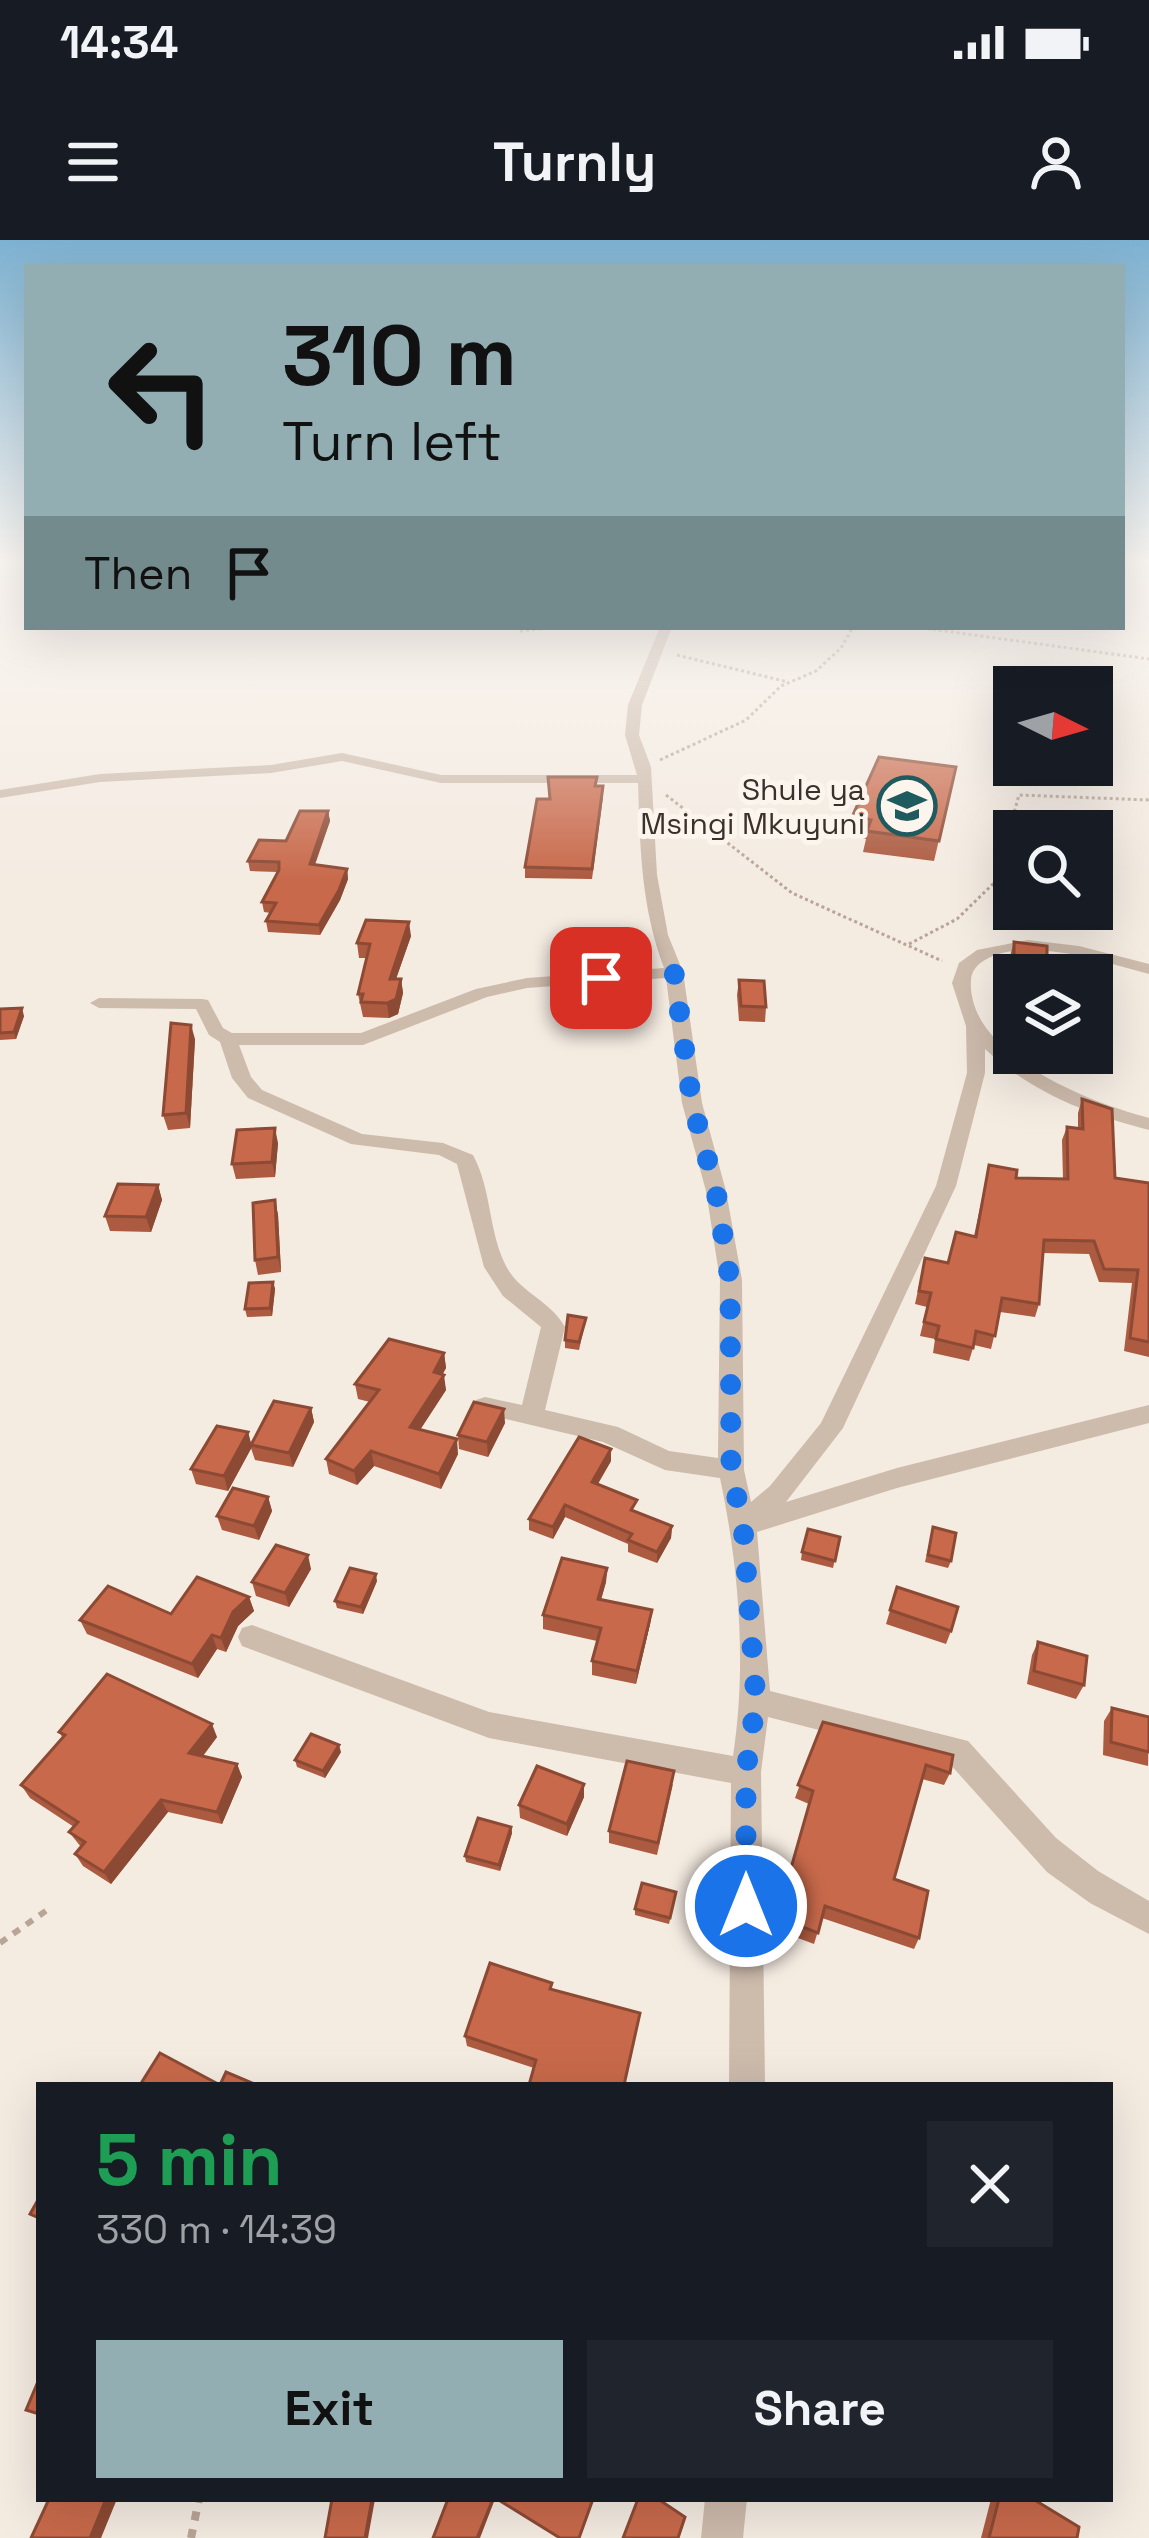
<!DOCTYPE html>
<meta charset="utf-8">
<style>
:root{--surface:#171b24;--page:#20242c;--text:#f1f3f6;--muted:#9ea1a6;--accent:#92aeb2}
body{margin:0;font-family:"Space Grotesk",sans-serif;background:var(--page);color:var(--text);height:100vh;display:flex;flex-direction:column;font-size:45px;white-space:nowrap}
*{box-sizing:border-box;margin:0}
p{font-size:39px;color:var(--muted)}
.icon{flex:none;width:66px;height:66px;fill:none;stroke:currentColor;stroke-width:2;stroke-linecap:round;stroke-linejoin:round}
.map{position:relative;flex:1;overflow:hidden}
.drawer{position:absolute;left:36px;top:1842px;width:1077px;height:420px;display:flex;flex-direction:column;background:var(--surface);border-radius:0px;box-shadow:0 12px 48px #0002}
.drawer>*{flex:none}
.guide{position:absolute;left:24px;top:24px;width:1101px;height:366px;border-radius:0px;box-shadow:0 12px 48px #0002;background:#92aeb2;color:#111;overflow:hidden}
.needle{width:78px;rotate:95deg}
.controls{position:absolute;left:993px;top:426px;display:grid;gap:24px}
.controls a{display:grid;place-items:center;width:120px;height:120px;border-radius:0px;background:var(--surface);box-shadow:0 12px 48px #0002;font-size:60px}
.pin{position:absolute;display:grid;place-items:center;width:102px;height:102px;color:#fff;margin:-51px;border-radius:24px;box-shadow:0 6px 18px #0006}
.me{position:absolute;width:132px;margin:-66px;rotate:0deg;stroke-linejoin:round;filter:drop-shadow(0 0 9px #0008)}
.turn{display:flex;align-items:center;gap:42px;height:252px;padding:0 60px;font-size:54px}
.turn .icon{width:156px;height:156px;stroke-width:2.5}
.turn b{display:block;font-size:84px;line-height:102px}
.then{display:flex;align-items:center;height:114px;padding:0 60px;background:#0003;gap:24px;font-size:45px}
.round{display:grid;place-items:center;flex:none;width:126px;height:126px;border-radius:0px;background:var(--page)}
.overview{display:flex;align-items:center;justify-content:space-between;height:204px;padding:0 60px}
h1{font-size:72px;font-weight:700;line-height:90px;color:#1e9e55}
.button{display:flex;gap:24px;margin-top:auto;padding:24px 60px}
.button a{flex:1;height:138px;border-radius:0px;background:var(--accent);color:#111;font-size:48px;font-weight:700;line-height:138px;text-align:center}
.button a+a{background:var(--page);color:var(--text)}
.status{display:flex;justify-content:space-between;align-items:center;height:84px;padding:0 60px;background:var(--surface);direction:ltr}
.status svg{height:33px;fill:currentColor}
header{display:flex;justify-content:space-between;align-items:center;height:156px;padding:0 60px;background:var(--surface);font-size:54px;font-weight:700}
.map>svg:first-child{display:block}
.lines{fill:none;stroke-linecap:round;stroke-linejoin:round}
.path-far2{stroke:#b9a596;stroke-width:3;stroke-dasharray:3 3;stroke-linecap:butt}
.path-far1{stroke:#b9a596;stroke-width:6;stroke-dasharray:8 8;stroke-linecap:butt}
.path{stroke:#b9a596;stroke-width:8;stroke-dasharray:9 9;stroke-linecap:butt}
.minor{fill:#cdbbac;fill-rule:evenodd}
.wall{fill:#ac5a40}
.shaded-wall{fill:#8c4a34}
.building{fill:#c8694b;stroke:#8c4a34;stroke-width:3}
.route{stroke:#1a73e8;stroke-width:21;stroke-dasharray:0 37.8}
.labels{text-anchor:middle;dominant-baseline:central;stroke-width:10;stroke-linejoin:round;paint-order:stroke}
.far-poi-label{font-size:30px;fill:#3b302b;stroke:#fbf5ee;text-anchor:end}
</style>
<div class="status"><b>14:34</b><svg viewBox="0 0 49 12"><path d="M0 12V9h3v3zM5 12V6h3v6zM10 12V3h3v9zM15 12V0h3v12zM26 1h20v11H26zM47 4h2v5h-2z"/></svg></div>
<header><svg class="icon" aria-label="menu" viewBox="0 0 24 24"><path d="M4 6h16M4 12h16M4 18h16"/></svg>Turnly<svg class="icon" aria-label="person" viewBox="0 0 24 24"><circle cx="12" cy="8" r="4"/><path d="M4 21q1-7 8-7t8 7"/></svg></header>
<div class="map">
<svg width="1149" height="2298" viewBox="0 0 1149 2298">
<rect width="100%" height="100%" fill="#f4ebe1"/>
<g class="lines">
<!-- path-far2 -->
<g class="path-far2">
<path d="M915 387 1149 419"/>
<path d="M520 391 556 387"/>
<path d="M677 415 788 442"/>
<path d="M660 520 746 480 781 446 816 431 841 408 853 387"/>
<path d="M666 555 792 653 942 721"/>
<path d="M909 704 957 679 994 643 1019 555 1149 560"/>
</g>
<!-- path-far1 -->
<path class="path-far1" d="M0 1703 50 1668"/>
<!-- path -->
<path class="path" d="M191 2298 199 2259"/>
<!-- minor -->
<g class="minor">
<path d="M660 387H672L642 465 639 495 651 527 657 635 668 695 683 732 702 863 726 951 742 1040 744 1230 751 1262 770 1246 821 1183 936 946 967 833 966 786 952 743 959 723 977 710 1028 700 1079 706 1149 724V734C1105 723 1059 706 1013 711 997 713 972 721 971 740 966 815 1091 863 1149 878V890C1087 874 1032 853 985 809V833L956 946 843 1188 786 1262 897 1228 1149 1165V1183L897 1248 757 1292 770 1451 968 1501 1056 1598 1098 1631 1149 1661V1694L1090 1663 1047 1632 949 1523 768 1477 761 1532 765 1845H729L731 1543 489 1498 242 1406 238 1397 242 1388 252 1385 489 1472 733 1516C747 1426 739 1327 720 1238L665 1230 603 1202 476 1172 473 1166 476 1160 485 1157 522 1165 541 1087 503 1056 484 1027 457 924 439 915 351 904 248 858 232 838 220 802 209 795 196 769 99 768 90 763 99 758 202 759 208 760 223 788 232 793H361L476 749 527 738 664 728C641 667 640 607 638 543H441L342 521 271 533 100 542 0 558V550L100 534 271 525 342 513 441 535H637L625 495 628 465ZM666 738 682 863 706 951 720 1040 718 1218 669 1211 618 1187 545 1170 565 1087C550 1060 520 1053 506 1026 488 991 492 950 473 915L443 903 362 894 262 850 251 837 239 805H363L487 757 527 748Z"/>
<path d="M705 2259H747L743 2298H701Z"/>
</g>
</g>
<!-- wall -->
<g class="wall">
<path d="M956 527 934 621 863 612 866 599 849 597 852 577Z"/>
<path d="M597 537V546H603V557L592 639 525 638V627L549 559Z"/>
<path d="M328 571 330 581 315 625 347 629 348 639 340 660 320 695 268 692 266 681 271 673 264 672 262 662 278 632 250 631 248 621 286 601Z"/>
<path d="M411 696 396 739H401L403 753 398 774 389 778 363 777 358 754 367 718H359L357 703Z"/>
<path d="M1014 702 1047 731 1046 735H1014V742H1010V716Z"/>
<path d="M739 740 766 767 765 782 739 781 737 755Z"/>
<path d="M0 769 24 776 16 799 0 800Z"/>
<path d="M195 799 190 888 168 890 163 875Z"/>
<path d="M1082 859 1115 938 1149 943V1117L1124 1111 1132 1043 1099 1042 1089 1014 1043 1013 1039 1064 1035 1077 1000 1072 991 1109 974 1105 969 1121 933 1113 935 1099 920 1096 927 1067 915 1064 925 1018 948 1023 974 996 989 925 1016 938 1063 939 1062 900 1067 887 1078 888V873Z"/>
<path d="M278 903 275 937 236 939 232 924Z"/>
<path d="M158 945 162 960 151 992 110 991 105 976Z"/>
<path d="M275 960 278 975 281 1032 258 1035 255 1020Z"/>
<path d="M273 1042 275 1049 272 1076 247 1077 245 1069Z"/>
<path d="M586 1078 579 1110 565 1108V1100Z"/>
<path d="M444 1113 446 1128 442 1134 446 1150 420 1190 458 1214 441 1249 374 1226 357 1245 329 1234 326 1219 370 1162 358 1159 355 1144Z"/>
<path d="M311 1168 314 1182 293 1227 255 1220 251 1208 228 1251 196 1244 191 1229 248 1192 251 1204Z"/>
<path d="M505 1183 488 1217 459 1209 458 1195Z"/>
<path d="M611 1221 598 1244 636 1272 672 1286 671 1298 657 1323 628 1312V1304L565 1277 553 1299 529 1290V1279Z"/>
<path d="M268 1257 272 1271 259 1300 222 1290 217 1276Z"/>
<path d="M933 1287 951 1321 948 1328 925 1322Z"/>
<path d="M840 1297 833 1328 801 1320 802 1312Z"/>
<path d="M607 1328 606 1342 601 1360 652 1370 650 1384 636 1444 592 1435V1421L597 1401 543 1389V1375Z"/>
<path d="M311 1329 289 1367 256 1356 252 1342Z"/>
<path d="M377 1341 363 1374 337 1368 335 1361Z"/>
<path d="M897 1347 951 1391 946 1404 886 1384Z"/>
<path d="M249 1357 254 1371 238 1386 226 1412 217 1409 198 1438 87 1394 80 1380 171 1374Z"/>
<path d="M1038 1402 1084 1445 1076 1459 1027 1444 1032 1415Z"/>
<path d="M1112 1468 1149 1477 1148 1526 1103 1515 1104 1481Z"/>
<path d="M823 1482 950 1533 944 1545 922 1539 894 1639 919 1698 914 1709 822 1678 814 1704 774 1689 809 1564 795 1558Z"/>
<path d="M59 1492 217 1497 203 1516 237 1524 242 1537 222 1584 168 1572 111 1644 83 1626 75 1614 81 1607 69 1592 74 1587 30 1558 21 1545 63 1498Z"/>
<path d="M341 1512 325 1538 297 1527 295 1520Z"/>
<path d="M673 1544 657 1615 609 1603V1591Z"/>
<path d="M584 1557 567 1596 520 1578 519 1565Z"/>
<path d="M511 1587 512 1593 500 1631 466 1622 465 1616Z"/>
<path d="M676 1652 669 1684 635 1675V1669Z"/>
<path d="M552 1743V1749L639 1783 534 1828 467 1806 465 1796Z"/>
<path d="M991 2259H1033L1077 2298H981Z"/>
</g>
<!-- shaded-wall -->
<g class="shaded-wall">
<path d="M328 571 330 581 311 634 310 624Z"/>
<path d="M347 629 348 639 340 660 320 695 319 685Z"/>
<path d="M409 682 411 696 391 753 390 739Z"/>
<path d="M401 739 403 753 398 774 389 778 387 763Z"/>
<path d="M22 768 24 776 16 799 14 792Z"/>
<path d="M191 785 195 799 190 888 186 873Z"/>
<path d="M275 888 278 903 275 937 272 922Z"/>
<path d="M158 945 162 960 151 992 146 977Z"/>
<path d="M275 960 278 975 281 1032 278 1017Z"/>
<path d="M273 1042 275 1049 272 1076 270 1068Z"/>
<path d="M444 1113 446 1128 436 1147 434 1132Z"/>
<path d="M444 1135 446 1150 412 1202 410 1187Z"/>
<path d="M311 1168 314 1182 293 1227 289 1213Z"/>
<path d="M504 1169 505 1183 488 1217 487 1202Z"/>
<path d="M248 1192 252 1207 228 1251 224 1236Z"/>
<path d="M457 1199 458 1214 441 1249 439 1234Z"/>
<path d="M611 1209V1221L592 1253V1242Z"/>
<path d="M371 1211 374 1226 357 1245 354 1231Z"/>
<path d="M268 1257 272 1271 259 1300 254 1286Z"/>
<path d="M565 1265V1277L553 1299V1287Z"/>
<path d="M672 1286 671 1298 657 1323V1312Z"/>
<path d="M308 1315 311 1329 289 1367 285 1353Z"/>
<path d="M607 1328 606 1342 597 1373 598 1359Z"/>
<path d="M376 1334 377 1341 363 1374 361 1367Z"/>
<path d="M249 1357 254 1371 238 1386 226 1412 221 1398 233 1372Z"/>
<path d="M652 1370 650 1384 636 1444 637 1431Z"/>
<path d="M212 1395 217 1409 198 1438 192 1424Z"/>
<path d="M212 1484 217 1497 195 1526 189 1513Z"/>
<path d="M339 1505 341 1512 325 1538 323 1531Z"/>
<path d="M237 1524 242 1537 222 1584 217 1572Z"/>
<path d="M584 1544V1557L567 1596V1584Z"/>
<path d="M161 1560 168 1572 111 1644 104 1632Z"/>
<path d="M511 1587 512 1593 500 1631 499 1625Z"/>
<path d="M106 2259H117L101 2298H90Z"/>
<path d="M372 2259H375L368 2298H365Z"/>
<path d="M493 2259H495L480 2298H477Z"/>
</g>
<!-- building -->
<g class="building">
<path d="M879 517 956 527 939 601 867 591 871 580 852 577Z"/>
<path d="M548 537H597L595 546H603L592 629 525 627 537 559H550Z"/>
<path d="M300 571H328L310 624 347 629 339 650 319 685 266 681 276 663 262 662 279 630V622L248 621 259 600 286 601Z"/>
<path d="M366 680 409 682 390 739H401L396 759 387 763 361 762 363 754H358L370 704 357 703Z"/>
<path d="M1014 702 1047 706V731L1014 727Z"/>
<path d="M739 740 764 741 766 767 741 766Z"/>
<path d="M22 768 14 792 0 793V769Z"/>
<path d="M171 783 191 785 186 873 163 875Z"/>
<path d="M1082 859 1112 869 1115 938 1149 943V1102L1130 1098 1138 1030 1104 1029 1094 1001 1044 1000 1039 1064 1002 1058 995 1096 976 1091 973 1108 936 1099 939 1086 924 1082 931 1053 919 1051 925 1018 948 1023 956 992 976 997 989 925 1017 930 1016 938 1068 939 1067 887 1083 889Z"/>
<path d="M275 888 272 922 232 924 237 890Z"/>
<path d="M118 944 158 945 146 977 105 976Z"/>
<path d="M275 960 278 1017 255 1020 253 963Z"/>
<path d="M273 1042 270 1068 245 1069 249 1043Z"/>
<path d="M568 1075 586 1078 579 1102 565 1100Z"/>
<path d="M389 1099 444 1113 434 1132 444 1135 410 1187 457 1199 439 1234 371 1211 354 1231 326 1219 379 1150 355 1144Z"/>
<path d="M274 1161 311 1168 289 1213 251 1205Z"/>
<path d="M474 1162 504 1169 487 1202 458 1195Z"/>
<path d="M217 1186 248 1192 224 1236 191 1229Z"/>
<path d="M579 1197 611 1209 592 1242 637 1260 631 1270 672 1286 657 1312 628 1300 632 1294 565 1265 553 1287 529 1279Z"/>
<path d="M233 1248 268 1257 254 1286 217 1276Z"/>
<path d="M933 1287 956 1293 951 1321 928 1315Z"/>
<path d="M808 1289 840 1297 835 1321 802 1312Z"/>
<path d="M276 1305 308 1315 285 1353 252 1342Z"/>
<path d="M562 1318 607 1328 598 1359 652 1370 637 1431 592 1421 601 1388 543 1375Z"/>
<path d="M350 1328 376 1334 361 1367 335 1361Z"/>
<path d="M197 1337 249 1357 233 1372 221 1398 212 1395 192 1424 80 1380 108 1346 171 1374Z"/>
<path d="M897 1347 958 1367 951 1391 890 1370Z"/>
<path d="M1038 1402 1087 1416 1084 1445 1034 1431Z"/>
<path d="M107 1434 212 1484 189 1513 237 1524 217 1572 161 1560 104 1632 75 1614 85 1602 69 1592 78 1582 21 1545 65 1495 59 1492Z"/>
<path d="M1112 1468 1149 1477V1512L1111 1502Z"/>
<path d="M823 1482 953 1515 950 1533 926 1525 894 1639 928 1651 919 1698 825 1666 818 1693 777 1677 813 1551 798 1545Z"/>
<path d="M311 1494 339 1505 323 1531 295 1520Z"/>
<path d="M627 1521 674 1531 658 1603 609 1591Z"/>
<path d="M537 1526 584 1544 567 1584 519 1565Z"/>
<path d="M478 1578 511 1587 499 1625 465 1616Z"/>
<path d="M642 1643 676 1652 670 1678 635 1669Z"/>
<path d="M490 1723 552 1743 550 1749 640 1773 624 1845H529L536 1820 465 1796Z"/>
<path d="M160 1813 220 1845 226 1832 257 1845H140Z"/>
<path d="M39 1958V1978L30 1974Z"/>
<path d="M39 2139V2174L26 2170Z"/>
<path d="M49 2259H106L90 2298H31Z"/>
<path d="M332 2259H372L365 2298H325Z"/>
<path d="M448 2259H493L477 2298H433Z"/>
<path d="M497 2259H593L579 2298H560Z"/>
<path d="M638 2259H658L685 2277 678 2298H623Z"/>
<path d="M999 2259H1033L1079 2287 1077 2298H989Z"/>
</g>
<!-- sky -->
<linearGradient id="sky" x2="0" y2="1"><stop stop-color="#7eb2d2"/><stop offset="0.5" stop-color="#faf6f2"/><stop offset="1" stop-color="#faf6f2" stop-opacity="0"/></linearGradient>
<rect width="1149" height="641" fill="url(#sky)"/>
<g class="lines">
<!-- route -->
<path class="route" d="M601 738 674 732 692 863 716 951 730 1040 731 1230 743 1286 756 1460 746 1532V1666"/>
</g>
<!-- icons -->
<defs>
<symbol id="school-ring" viewBox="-11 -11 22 22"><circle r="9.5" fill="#fbf5ee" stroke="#1f5a5e" stroke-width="1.5"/><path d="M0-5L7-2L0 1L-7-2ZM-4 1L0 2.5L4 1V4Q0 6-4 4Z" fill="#1f5a5e"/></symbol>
</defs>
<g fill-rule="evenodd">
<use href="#school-ring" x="874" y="533" width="66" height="66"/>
</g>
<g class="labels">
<!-- far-poi labels -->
<g class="far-poi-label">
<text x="865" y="549">Shule ya<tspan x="865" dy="34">Msingi Mkuyuni</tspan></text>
</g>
</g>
</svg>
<div class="controls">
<a><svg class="needle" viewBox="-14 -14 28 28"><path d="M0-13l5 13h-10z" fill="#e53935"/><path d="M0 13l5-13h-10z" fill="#9ea1a6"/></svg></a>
<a><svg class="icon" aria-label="search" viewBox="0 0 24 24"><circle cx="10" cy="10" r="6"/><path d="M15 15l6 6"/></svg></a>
<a><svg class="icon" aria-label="layers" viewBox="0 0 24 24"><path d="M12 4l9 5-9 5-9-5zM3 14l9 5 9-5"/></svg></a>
</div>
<div class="pin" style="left:601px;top:738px;background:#d93025"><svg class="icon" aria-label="arrive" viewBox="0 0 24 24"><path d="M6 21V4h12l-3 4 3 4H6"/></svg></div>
<svg class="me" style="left:746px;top:1666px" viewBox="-20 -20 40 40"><circle r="17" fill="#1a73e8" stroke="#fff" stroke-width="3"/><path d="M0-11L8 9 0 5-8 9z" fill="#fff"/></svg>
<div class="guide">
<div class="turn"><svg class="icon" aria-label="left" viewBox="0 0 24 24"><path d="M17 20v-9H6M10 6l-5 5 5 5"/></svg><div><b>310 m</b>Turn left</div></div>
<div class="then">Then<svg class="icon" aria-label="arrive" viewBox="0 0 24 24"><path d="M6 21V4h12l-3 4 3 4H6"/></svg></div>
</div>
<section class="drawer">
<div class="overview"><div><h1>5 min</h1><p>330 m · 14:39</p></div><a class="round"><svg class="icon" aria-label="close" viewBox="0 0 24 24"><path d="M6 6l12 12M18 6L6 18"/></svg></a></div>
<div class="button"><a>Exit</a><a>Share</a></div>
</section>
</div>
